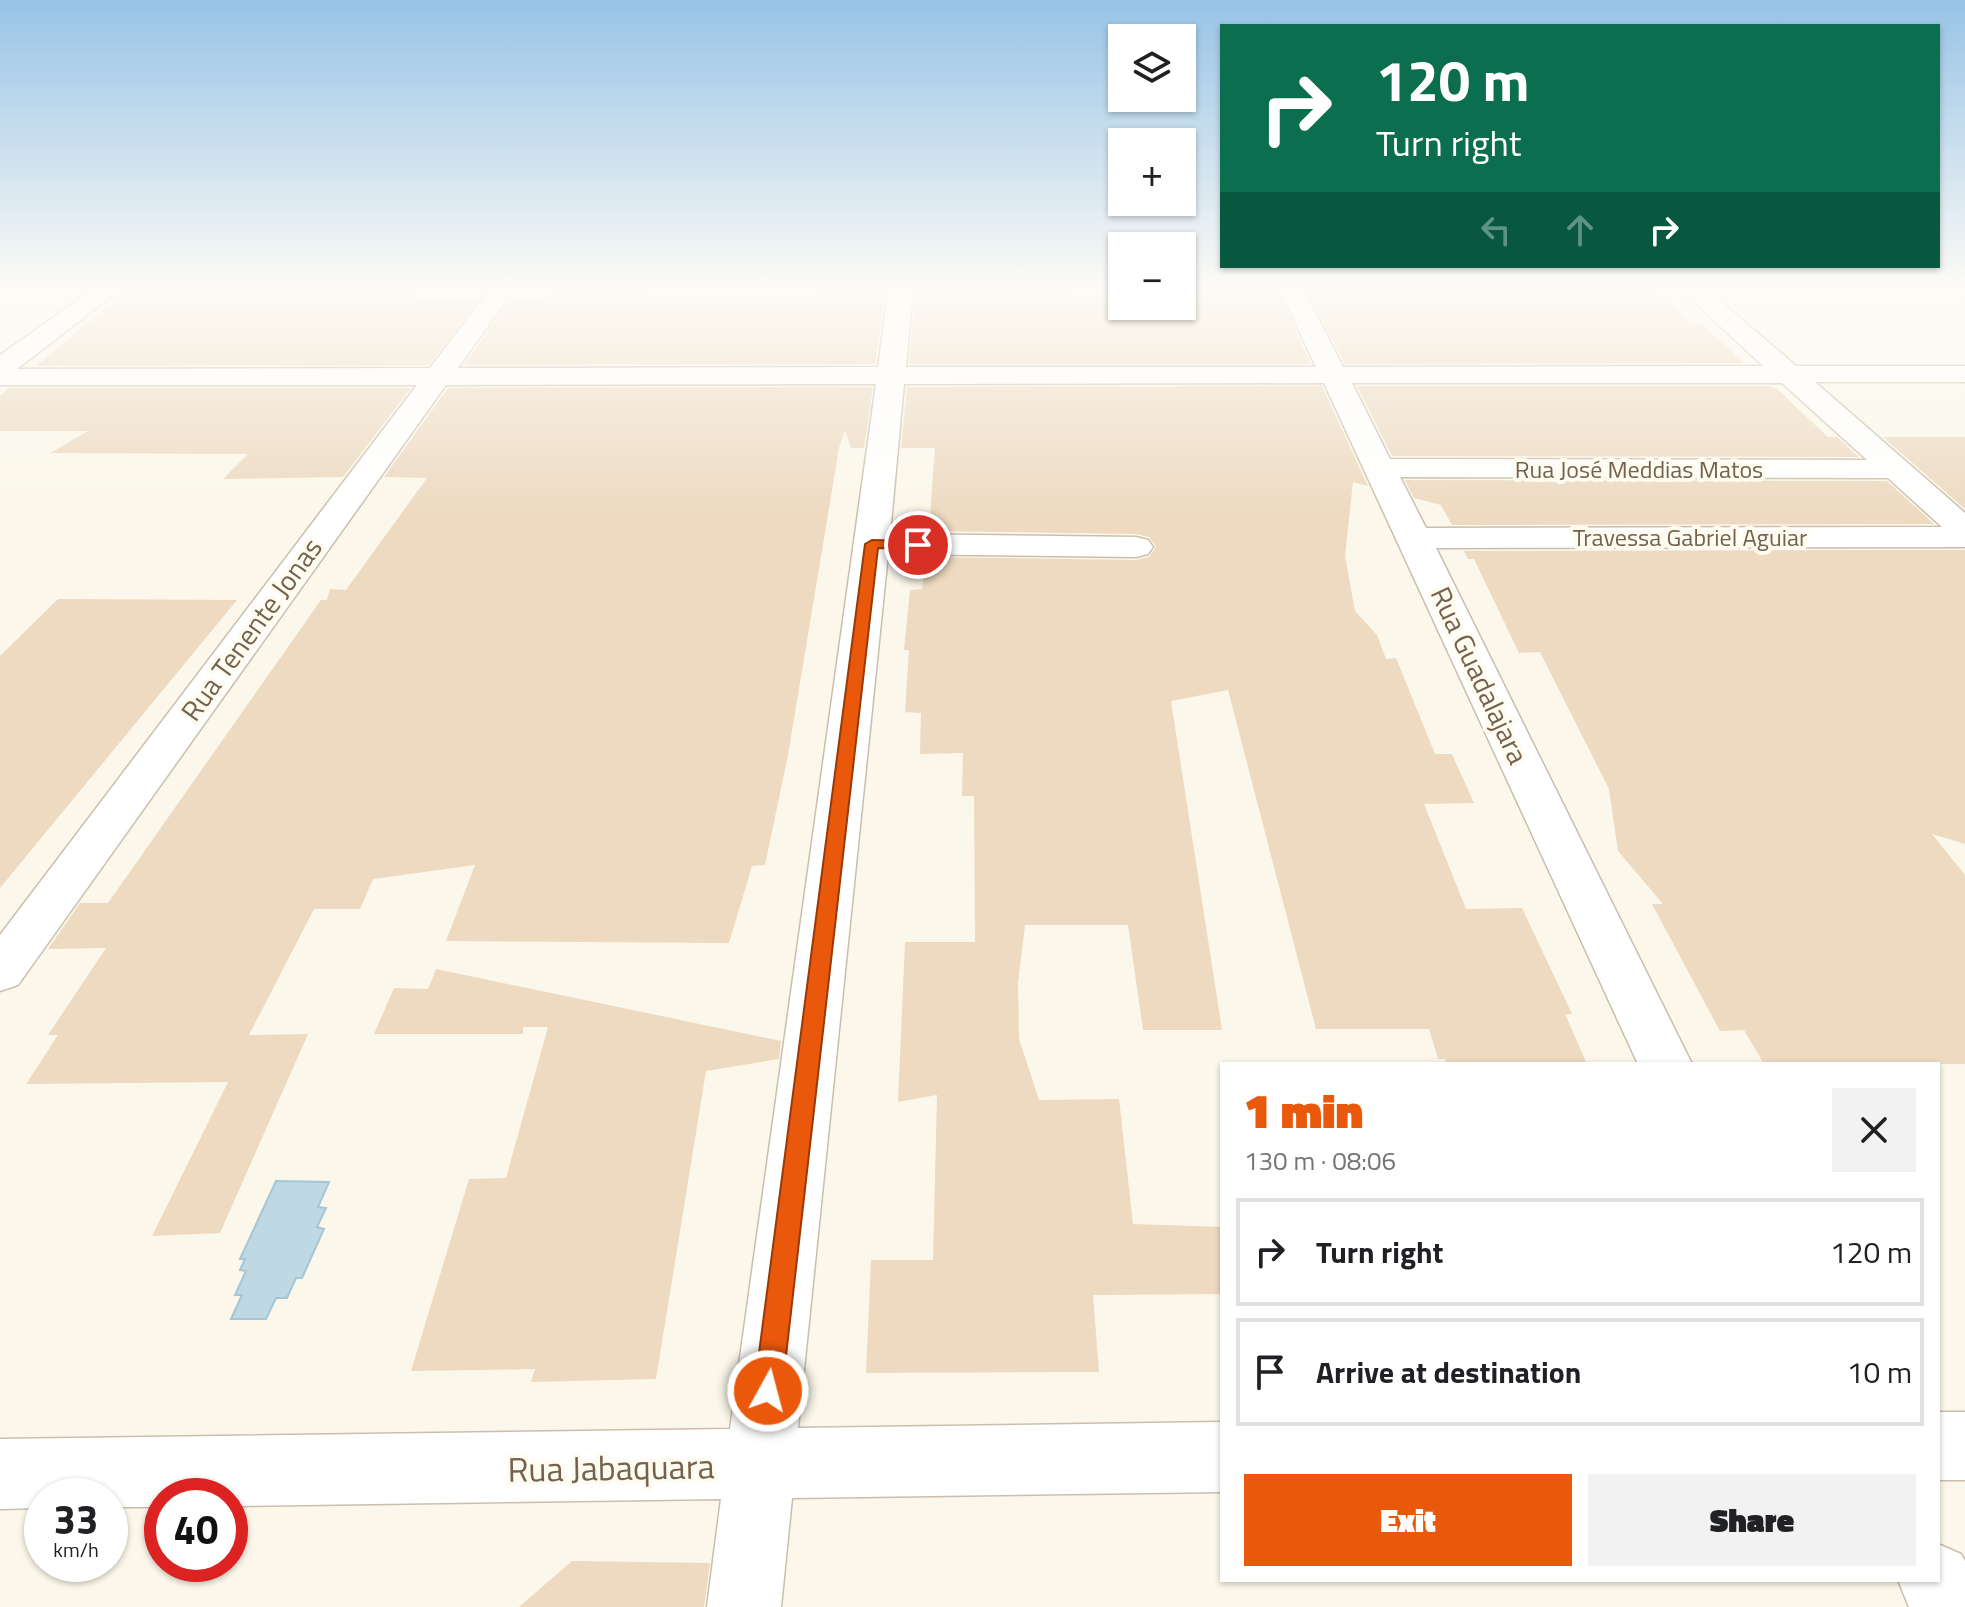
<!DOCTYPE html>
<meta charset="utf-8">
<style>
:root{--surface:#fff;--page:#f2f2f2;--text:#202124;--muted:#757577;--line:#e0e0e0;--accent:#ea580c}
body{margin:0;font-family:"Titillium Web",sans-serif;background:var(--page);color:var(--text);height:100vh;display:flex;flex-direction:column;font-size:30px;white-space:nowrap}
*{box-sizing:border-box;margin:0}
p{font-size:26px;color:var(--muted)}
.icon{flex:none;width:44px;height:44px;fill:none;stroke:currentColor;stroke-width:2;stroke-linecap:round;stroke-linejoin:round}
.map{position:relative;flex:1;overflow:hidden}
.panel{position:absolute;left:1220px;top:1062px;width:720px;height:520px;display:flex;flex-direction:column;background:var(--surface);border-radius:0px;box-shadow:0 2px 6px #0004}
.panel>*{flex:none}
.hud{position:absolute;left:1220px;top:24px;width:720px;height:244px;border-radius:0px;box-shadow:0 2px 6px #0004;background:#0b6e4f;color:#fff;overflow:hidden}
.fabs{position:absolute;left:1108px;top:24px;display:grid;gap:16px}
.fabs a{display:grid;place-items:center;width:88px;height:88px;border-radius:0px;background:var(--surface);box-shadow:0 2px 6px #0004;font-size:40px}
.speed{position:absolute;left:24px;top:1478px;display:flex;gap:16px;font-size:40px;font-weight:700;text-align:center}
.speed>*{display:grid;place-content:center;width:104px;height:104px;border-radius:50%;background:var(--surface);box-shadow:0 2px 6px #0004;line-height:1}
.speed small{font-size:20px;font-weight:400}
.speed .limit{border:12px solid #d22;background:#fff;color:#111}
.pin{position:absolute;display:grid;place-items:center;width:68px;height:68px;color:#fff;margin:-34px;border:4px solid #fff;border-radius:50%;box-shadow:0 2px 8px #0007}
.me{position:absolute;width:88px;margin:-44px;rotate:7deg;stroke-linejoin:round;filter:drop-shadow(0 0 6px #0008)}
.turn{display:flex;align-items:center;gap:28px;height:168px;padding:0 24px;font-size:36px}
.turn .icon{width:104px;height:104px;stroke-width:2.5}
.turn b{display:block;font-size:56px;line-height:68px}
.lanes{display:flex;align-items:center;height:76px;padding:0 24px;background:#0003;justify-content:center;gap:40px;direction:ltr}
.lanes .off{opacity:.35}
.round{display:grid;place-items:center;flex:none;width:84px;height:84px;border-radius:0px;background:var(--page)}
.overview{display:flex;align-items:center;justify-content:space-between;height:136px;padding:0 24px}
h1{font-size:48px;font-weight:800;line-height:60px;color:var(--accent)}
.button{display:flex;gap:16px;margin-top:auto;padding:16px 24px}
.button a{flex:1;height:92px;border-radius:0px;background:var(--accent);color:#fff;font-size:32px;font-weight:800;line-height:92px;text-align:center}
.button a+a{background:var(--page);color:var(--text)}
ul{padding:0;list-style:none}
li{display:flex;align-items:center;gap:24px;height:108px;margin:0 16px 12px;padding:0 8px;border:4px solid var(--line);border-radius:0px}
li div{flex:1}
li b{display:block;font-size:30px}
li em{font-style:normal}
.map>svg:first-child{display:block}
.water{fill:#bfd9e4;stroke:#a6c6d5;stroke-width:2}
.building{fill:#eddac1}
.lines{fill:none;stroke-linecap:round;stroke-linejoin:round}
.minor-casing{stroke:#cabfad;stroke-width:3}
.minor{fill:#fff;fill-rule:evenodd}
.route{fill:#ea580c;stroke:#983908;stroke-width:2}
.labels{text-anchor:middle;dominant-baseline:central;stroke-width:8;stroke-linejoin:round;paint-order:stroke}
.far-street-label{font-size:24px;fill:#74624f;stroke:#fefbf0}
.street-label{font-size:28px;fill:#74624f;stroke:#fefbf0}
.near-street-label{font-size:34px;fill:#74624f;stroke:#fefbf0}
</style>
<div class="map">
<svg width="1965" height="1607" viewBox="0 0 1965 1607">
<rect width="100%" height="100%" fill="#fbf7ea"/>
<!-- water -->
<path class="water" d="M276 1181 329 1182 318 1207 326 1208 317 1227 324 1229 302 1278H296L287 1298H276L266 1319H231L242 1295H235L246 1271 240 1270 245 1259H240Z"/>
<!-- building -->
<g class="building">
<path d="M130 288H421L410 299H479L429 365 36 366Z"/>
<path d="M555 288H651L646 295H789L821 294 822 288H886L875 364 464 365 511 299H545Z"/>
<path d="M916 288H1066L1067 294 1122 295V306H1182V294L1215 293 1213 288H1276L1311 364H909Z"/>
<path d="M1306 288H1645L1650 293H1659L1690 323H1701L1744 363 1345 364Z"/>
<path d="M1322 386 1368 486 1353 482 1345 556 1355 611 1377 635 1386 659 1396 658 1435 754H1452L1474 803 1424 804 1466 909 1522 908 1572 1014H1565L1587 1064H1447L1445 1059H1438L1429 1029H1316L1228 690 1171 701 1222 1030H1143L1128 925H1025L1018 983 1019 1039 1039 1100 1119 1099 1133 1224 1222 1227V1294L1093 1295 1099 1372 866 1373 871 1260H933L937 1095 898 1102 905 942H975L974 796H962L963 753 920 754 921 713 905 712 909 650H904L910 590 922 589 927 557 1136 560 1149 557 1156 547 1149 537 1136 534 929 531 935 448H901L907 387Z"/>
<path d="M1357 386H1769L1777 389 1828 437H1837L1859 457 1392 456Z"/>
<path d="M873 387 864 448H851L845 430 839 448 788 755 765 865 752 866 729 943 446 941 475 865 373 879 360 909H314L249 1035 308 1034 220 1233 152 1236 228 1082 26 1084 58 1035H48L106 948 48 949 80 903H108L321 600H327L330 589 346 590 427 478 384 477 448 388Z"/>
<path d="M9 388H411L343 477 223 479 248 454 50 453 88 431H0V396Z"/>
<path d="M1883 437H1965V509Z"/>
<path d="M1405 480 1887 481 1934 524 1452 525 1441 505 1414 498Z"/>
<path d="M1965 550V844L1932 834 1965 875V1064H1764L1744 1030 1720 1031 1652 904H1663L1618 851 1609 789 1540 652 1519 653 1474 559H1468L1464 551Z"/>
<path d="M58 599 237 600 0 888V656Z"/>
<path d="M436 969 781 1041 779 1059 706 1071 656 1379 531 1382 535 1369 411 1371 469 1179 506 1178 548 1027H523V1034H374L394 988 428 989Z"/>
<path d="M572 1561 710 1563 704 1607H519Z"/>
</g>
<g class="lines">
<defs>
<g id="minor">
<path d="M95 288H122L17 369 430 368 491 288H515L458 368 878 367 889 288H913L906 367H1316L1279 288H1303L1343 367 1763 366 1679 288H1705L1796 366H1965V382H1815L1965 513V547L1436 548 1692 1064H1638L1324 383 904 384 890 534 1136 537 1148 540 1153 547 1148 554 1136 557 888 554 798 1428 1222 1422V1492L792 1498 781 1607H707L721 1499 230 1506V1496H162V1507H110V1496H42V1508L0 1509V1439L730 1429 876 384 446 385 18 985 0 991V935L417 385H0V355ZM1352 383H1782L1867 460 1390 459ZM1400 477 1888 478 1942 527 1426 528Z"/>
<rect x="1938" y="1412" width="27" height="68"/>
<path d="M1938 1544 1961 1554 1965 1561V1607H1909L1898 1580H1938Z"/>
</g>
</defs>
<!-- minor casing -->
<use href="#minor" class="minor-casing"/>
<!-- minor -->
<use href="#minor" class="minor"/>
</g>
<!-- sky -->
<linearGradient id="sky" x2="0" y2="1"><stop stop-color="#97c3e6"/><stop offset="0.56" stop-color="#fdfbf6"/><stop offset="1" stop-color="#fdfbf6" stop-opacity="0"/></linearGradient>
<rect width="1965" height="513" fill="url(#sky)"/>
<!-- route -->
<path class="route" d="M872 540 918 541 925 545 918 549 878 548 782 1391 778 1400 768 1404 758 1400 754 1391 865 544Z"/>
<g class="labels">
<!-- far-street labels -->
<g class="far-street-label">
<text x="1639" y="469">Rua José Meddias Matos</text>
<text x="1690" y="537">Travessa Gabriel Aguiar</text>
</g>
<!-- street labels -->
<g class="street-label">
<text transform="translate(251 629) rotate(-54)">Rua Tenente Jonas</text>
<text transform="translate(1480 675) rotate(65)">Rua Guadalajara</text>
</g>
<!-- near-street labels -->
<g class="near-street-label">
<text transform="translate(611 1467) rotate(-1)">Rua Jabaquara</text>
</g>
</g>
</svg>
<div class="fabs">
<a><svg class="icon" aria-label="layers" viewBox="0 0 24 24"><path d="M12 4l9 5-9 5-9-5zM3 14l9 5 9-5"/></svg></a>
<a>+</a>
<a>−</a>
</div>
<div class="speed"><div>33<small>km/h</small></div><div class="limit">40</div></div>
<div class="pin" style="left:918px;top:545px;background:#d93025"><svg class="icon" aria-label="arrive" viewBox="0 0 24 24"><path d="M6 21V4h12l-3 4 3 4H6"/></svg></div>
<svg class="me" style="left:768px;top:1391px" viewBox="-20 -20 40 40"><circle r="17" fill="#ea580c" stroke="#fff" stroke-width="3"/><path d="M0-11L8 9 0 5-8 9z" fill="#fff"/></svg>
<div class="hud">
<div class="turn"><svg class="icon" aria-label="right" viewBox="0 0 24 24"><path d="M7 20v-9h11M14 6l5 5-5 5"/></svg><div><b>120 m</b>Turn right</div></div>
<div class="lanes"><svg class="icon off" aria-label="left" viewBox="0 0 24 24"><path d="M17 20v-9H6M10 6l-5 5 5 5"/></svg><svg class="icon off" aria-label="ahead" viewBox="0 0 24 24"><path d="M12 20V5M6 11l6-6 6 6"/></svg><svg class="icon" aria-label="right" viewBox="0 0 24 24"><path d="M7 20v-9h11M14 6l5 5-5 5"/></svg></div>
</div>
<section class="panel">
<div class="overview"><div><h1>1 min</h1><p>130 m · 08:06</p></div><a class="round"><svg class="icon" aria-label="close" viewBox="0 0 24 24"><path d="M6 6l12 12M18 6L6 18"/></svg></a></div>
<ul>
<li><svg class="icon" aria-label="right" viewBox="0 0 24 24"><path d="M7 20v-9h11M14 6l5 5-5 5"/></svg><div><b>Turn right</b></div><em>120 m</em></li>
<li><svg class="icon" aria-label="arrive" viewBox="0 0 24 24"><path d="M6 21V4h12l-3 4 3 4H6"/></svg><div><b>Arrive at destination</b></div><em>10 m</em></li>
</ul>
<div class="button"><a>Exit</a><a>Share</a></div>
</section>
</div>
